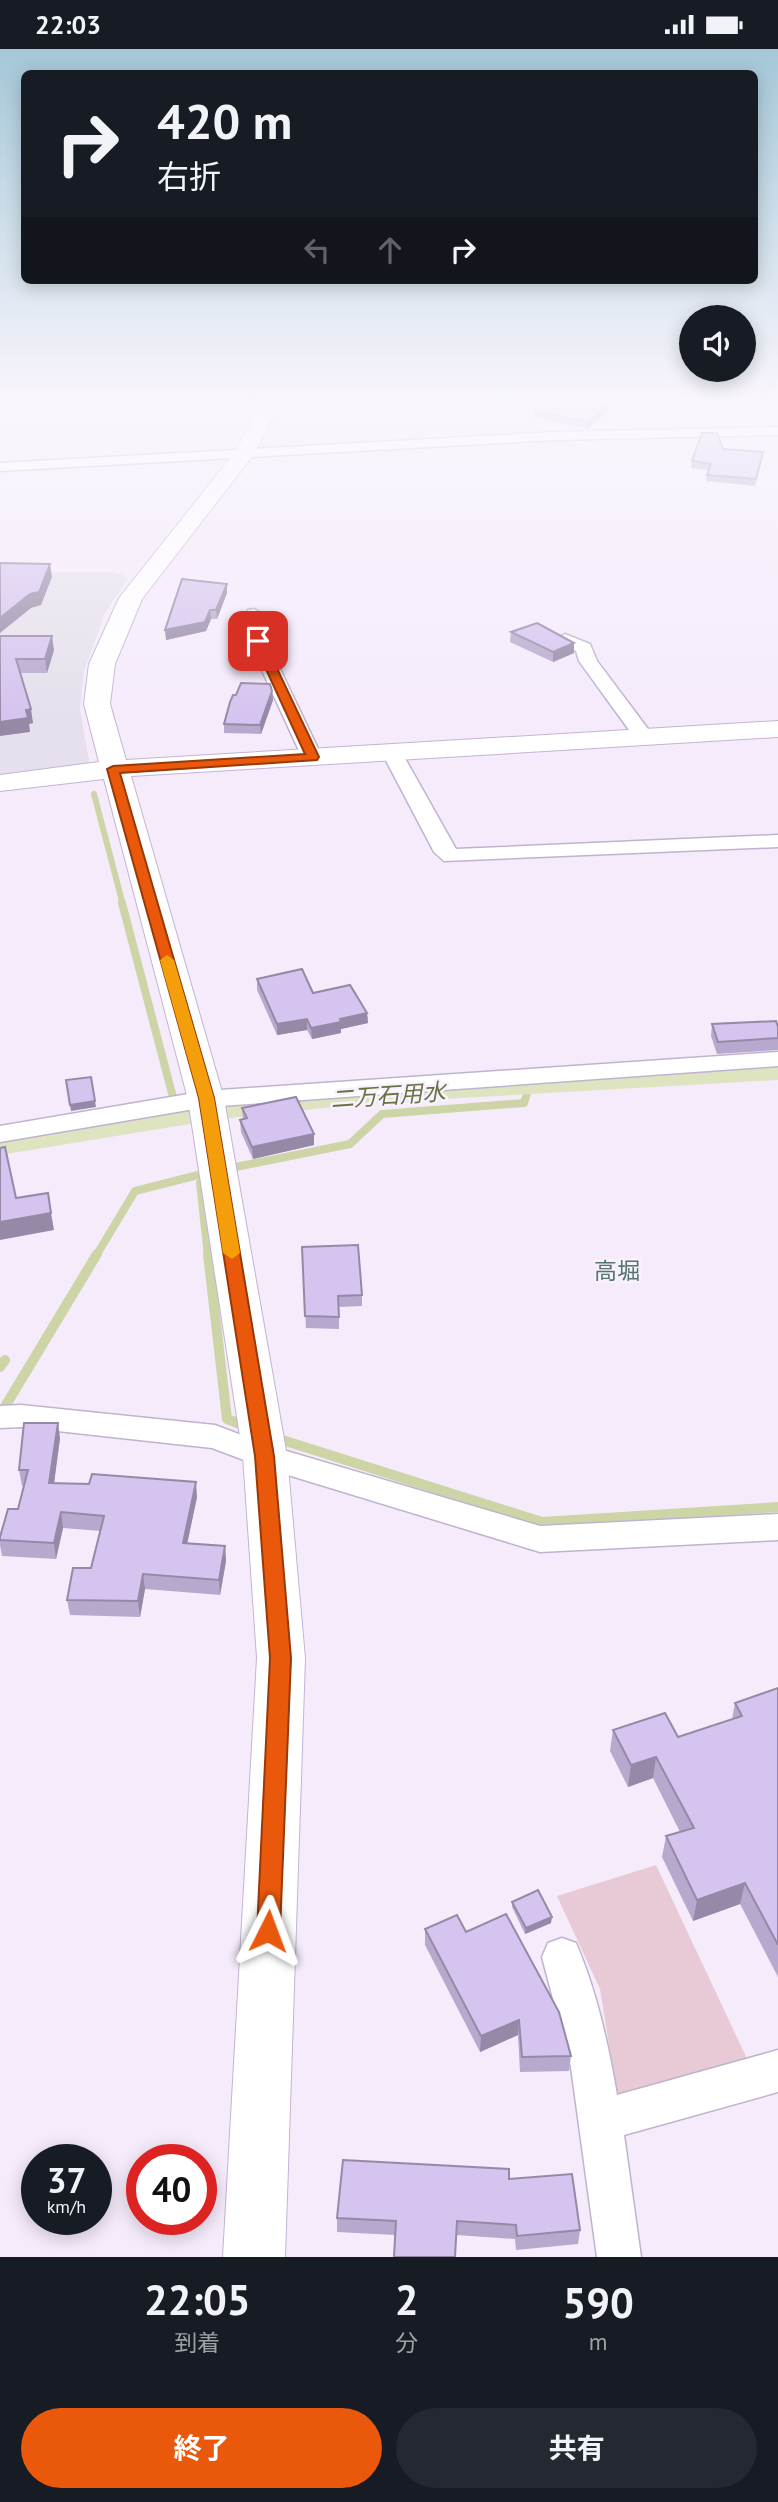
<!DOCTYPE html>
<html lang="ja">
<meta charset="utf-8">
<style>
:root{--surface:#171b24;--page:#242831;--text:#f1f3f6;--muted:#9ea1a6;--accent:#ea580c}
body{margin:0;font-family:"PT Sans","Noto Sans JP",sans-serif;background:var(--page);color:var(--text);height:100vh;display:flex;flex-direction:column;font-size:26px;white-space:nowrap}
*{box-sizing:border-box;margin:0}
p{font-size:23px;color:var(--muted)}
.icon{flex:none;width:38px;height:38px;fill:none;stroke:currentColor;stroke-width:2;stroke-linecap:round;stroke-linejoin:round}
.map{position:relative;height:2208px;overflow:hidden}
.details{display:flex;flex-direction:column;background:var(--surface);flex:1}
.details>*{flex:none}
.guide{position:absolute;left:21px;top:21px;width:737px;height:214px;border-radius:10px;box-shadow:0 4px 18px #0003;background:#171b24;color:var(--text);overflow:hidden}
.controls{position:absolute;left:679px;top:256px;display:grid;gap:14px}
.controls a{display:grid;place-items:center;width:77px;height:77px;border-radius:50%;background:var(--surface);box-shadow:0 4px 18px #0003;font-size:35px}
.speed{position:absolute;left:21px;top:2095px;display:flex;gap:14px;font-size:35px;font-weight:700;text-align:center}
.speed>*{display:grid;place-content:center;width:91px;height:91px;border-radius:50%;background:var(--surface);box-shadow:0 4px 18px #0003;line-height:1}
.speed small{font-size:18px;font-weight:400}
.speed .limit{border:10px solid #d22;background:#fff;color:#111}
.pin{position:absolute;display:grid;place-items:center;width:60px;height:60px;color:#fff;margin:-30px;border-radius:14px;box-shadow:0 4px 10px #0006}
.me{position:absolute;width:77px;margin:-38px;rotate:3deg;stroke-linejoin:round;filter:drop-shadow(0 0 5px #0008)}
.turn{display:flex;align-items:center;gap:24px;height:147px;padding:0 21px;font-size:32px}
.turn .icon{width:91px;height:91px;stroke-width:2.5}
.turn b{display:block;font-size:49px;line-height:60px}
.lanes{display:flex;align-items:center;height:66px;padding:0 21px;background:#0003;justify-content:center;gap:35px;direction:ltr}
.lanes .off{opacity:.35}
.eta{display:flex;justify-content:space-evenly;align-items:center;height:119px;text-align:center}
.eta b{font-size:42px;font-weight:700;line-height:49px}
.primary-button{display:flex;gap:14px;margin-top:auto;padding:14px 21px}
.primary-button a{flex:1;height:80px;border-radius:42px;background:var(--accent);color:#fff;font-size:28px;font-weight:700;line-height:80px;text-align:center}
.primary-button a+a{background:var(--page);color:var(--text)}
.status{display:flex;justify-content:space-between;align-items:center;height:49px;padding:0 35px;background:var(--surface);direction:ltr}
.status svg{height:19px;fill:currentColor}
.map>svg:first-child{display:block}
.industrial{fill:#e5e0eb}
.green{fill:#e8cad6}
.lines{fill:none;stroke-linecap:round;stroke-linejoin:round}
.stream-far2{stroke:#cdd5a7;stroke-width:6}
.stream-far1{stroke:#cdd5a7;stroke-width:8}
.stream{stroke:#cdd5a7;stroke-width:10}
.canal{fill:#dee4c0;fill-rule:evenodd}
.street-casing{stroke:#c0b3cf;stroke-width:3}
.secondary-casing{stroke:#c3b4d4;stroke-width:2}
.street{fill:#fff;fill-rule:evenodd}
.secondary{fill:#fff;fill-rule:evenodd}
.wall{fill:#b7a9ce}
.shaded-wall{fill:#9589a7}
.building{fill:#d5c4ef;stroke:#9589a7;stroke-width:2}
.route{fill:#ea580c;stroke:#983908;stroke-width:2}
.slow{fill:#f59e0b}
.labels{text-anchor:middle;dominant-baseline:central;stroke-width:5;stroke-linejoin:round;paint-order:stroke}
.water-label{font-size:23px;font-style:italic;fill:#687141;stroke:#f9f1fe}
.neighbourhood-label{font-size:23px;fill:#55766b;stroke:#f9f1fe}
</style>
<div class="status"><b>22:03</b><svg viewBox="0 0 49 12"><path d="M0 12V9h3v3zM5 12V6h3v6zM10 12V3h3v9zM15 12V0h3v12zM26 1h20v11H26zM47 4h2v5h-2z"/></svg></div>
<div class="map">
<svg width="778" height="2208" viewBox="0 0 778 2208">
<rect width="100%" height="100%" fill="#f5ebfb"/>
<!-- industrial -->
<path class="industrial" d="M115 523 128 529 104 566 84 622 80 660 90 718 0 727V524Z"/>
<!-- green -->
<path class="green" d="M656 1816 749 2014 619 2057 600 1940 557 1847Z"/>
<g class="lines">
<!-- stream-far2 -->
<path class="stream-far2" d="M94 745 123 856"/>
<!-- stream-far1 -->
<g class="stream-far1">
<path d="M122 854 174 1052"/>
<path d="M226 1120 350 1095 382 1065 524 1054 529 1038"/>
<path d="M200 1134 208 1207"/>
<path d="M96 1207 135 1142 210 1123"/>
</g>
<!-- stream -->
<g class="stream">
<path d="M208 1205 227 1370 248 1378"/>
<path d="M0 1318 5 1311"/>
<path d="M0 1366 97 1205"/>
<path d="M276 1389 542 1473 778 1458"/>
</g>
<!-- canal -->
<path class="canal" d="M778 1015V1031L371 1054 220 1070 0 1106V1090L220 1054 371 1038Z"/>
<defs>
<g id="street">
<path d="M778 378V386L555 391 0 422V414L555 383Z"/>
<path d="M254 560 263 565 259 576 322 708 319 712 312 714 302 708 241 576 248 561Z"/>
<path d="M565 585 590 595 597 612 654 688 651 692H637L579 612 576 602 556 590Z"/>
<path d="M392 698 402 704 456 800 778 786V798L444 812 434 803 382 704Z"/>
<path d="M778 1003V1017L206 1058 0 1093V1077L206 1042Z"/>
<path d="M21 1356 215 1376 273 1398 540 1477 778 1465V1491L540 1503 265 1419 212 1399 21 1378 0 1379V1357Z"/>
<path d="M562 1889 576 1894C597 1943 608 1994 617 2046L778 2001V2043L624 2086 641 2208H597L571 2018 542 1908 548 1894Z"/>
</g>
<path id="secondary" d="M261 355H280L251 409 142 550 115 615 110 655 126 711 778 672V688L131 727 224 1050 287 1407 305 1609 285 2208H223L257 1609 243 1407 188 1050 104 730 0 742V726L99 713 84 655 89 615 119 549 235 403Z"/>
</defs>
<!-- street casing -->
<use href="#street" class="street-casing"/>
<!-- secondary casing -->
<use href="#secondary" class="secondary-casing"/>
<!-- street -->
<use href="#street" class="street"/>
<!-- secondary -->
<use href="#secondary" class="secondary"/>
</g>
<!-- wall -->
<g class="wall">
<path d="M612 359 587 380 534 368 535 362Z"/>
<path d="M723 400 762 410 755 437 706 432 708 421 691 419 692 412Z"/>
<path d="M227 544 217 570H211L206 582 166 591Z"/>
<path d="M511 583 574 594V604L553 613 510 593Z"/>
<path d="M0 587 54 601 47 624H20L33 674 29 675 30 683Z"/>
<path d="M272 642 273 651 261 685 224 684V675L236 646Z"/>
<path d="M257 930 313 944 367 964 368 974 341 980V984L312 990 307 981 277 986 257 941Z"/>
<path d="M712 975 778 978V1001L717 1005 711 987Z"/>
<path d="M242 1059 314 1096 253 1110 241 1083 240 1071 243 1070Z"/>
<path d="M302 1198 362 1246V1257L339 1258V1280L306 1279Z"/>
<path d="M60 1389 54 1434 197 1448 187 1494 225 1497 226 1512 220 1546 145 1540 140 1568 70 1566 67 1551 91 1519 101 1482 63 1479 56 1510 2 1507 0 1496V1488L18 1460 24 1436 22 1437 19 1421Z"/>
<path d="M778 1639V1928L740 1855 693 1872 662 1808 666 1787 680 1783 653 1729 628 1738 610 1702 613 1681 678 1688 732 1670 735 1654Z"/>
<path d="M512 1853 551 1874 525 1885 512 1858Z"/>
<path d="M425 1880 466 1883 571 2007 569 2022 520 2023 518 1986 480 2003 425 1896Z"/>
<path d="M509 2130 580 2181 578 2195 516 2201 515 2190 456 2186H395L337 2183V2169Z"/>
</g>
<!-- shaded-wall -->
<g class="shaded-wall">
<path d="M609 355H612V359L587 380 588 373Z"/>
<path d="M50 515 52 528 41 556 31 559 0 584V569Z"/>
<path d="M227 535V544L217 570 216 561Z"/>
<path d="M210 561 211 570 206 582 166 591 165 581Z"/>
<path d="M52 587 54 601 47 624 45 610Z"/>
<path d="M574 594V604L553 613V603Z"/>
<path d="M272 642 273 651 261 685 260 676Z"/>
<path d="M31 660 33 674 29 675 30 683 0 687V673L26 661Z"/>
<path d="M367 964 368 974 341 980V984L312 990 311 979 340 970Z"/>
<path d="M307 970V981L277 986V975Z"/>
<path d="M95 1052 96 1058 71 1062 70 1056Z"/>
<path d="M314 1085V1096L253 1110 252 1098Z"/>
<path d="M51 1164 54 1181 0 1191V1173Z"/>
<path d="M58 1374 60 1389 52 1450 49 1434Z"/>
<path d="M196 1433 197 1448 184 1510 183 1494Z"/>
<path d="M61 1463 63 1479 56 1510 54 1494Z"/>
<path d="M225 1497 226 1512 220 1546 219 1531Z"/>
<path d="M143 1525 145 1540 140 1568 138 1552Z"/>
<path d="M656 1708 653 1729 628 1738 631 1716Z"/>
<path d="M745 1834 740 1855 693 1872 697 1851Z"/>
<path d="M552 1868 551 1874 525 1885 526 1879Z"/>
<path d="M519 1971 518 1986 480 2003 481 1987Z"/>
</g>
<!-- building -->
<g class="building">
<path d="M544 355H609L588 373 535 362Z"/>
<path d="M702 384H717L723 400 763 403 756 430 707 426 711 415 692 412Z"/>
<path d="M0 514 50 515 39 543 30 545 0 569Z"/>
<path d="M182 530 227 535 216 561H210L205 573 165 581Z"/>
<path d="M537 574 574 594 553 603 511 583Z"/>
<path d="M0 587H52L45 610H16L31 660 26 661 28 669 0 673Z"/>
<path d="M241 634 270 635 272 642 260 676 224 675 230 653 233 646H236Z"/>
<path d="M302 920 313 944 350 936 367 964 340 970 341 973 311 979 307 970 277 975 257 930Z"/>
<path d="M776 972 778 978V989L718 993 712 975Z"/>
<path d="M91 1028 95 1052 70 1056 66 1031Z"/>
<path d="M296 1048 314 1085 252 1098 240 1071 247 1069 242 1059Z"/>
<path d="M5 1098 16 1149 48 1144 51 1164 0 1173V1099Z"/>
<path d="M358 1196 362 1246 338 1247 339 1268 305 1267 302 1198Z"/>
<path d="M24 1374H58L49 1434 89 1435 92 1425 196 1433 183 1494 225 1497 219 1531 143 1525 138 1552 67 1551 73 1519H91L104 1467 61 1463 54 1494 0 1491V1488L8 1460H18L28 1421H19Z"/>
<path d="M778 1639V1896L745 1834 697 1851 666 1787 694 1779 656 1708 631 1716 613 1681 665 1664 678 1688 742 1667 735 1654Z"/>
<path d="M538 1841 552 1868 526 1879 512 1853Z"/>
<path d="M506 1865 559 1963 571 2007 522 2008 519 1971 481 1987 425 1880 457 1866 466 1883Z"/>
<path d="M343 2111 509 2120V2130L572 2125 580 2181 517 2187 516 2176 457 2172 455 2208H394L396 2172 337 2169Z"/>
</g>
<!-- sky -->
<linearGradient id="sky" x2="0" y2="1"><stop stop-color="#a4c7d8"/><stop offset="0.53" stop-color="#faf6fd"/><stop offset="1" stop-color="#faf6fd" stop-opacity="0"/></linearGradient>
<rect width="778" height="665" fill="url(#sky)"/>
<!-- route -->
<path class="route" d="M258 589 264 592 319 708 317 711 120 724 214 1049 274 1407 291 1609 280 1882 277 1890 268 1893 260 1890 257 1882 270 1609 255 1407 199 1049 107 720 113 717 305 705 253 592Z"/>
<!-- slow -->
<path class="slow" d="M167 906 174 911 214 1049 240 1204 232 1210 223 1204 199 1049 160 911Z"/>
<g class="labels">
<!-- water labels -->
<g class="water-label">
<text transform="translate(388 1046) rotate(-4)">二万石用水</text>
</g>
<!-- neighbourhood labels -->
<g class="neighbourhood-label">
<text x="617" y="1221">高堀</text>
</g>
</g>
</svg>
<div class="controls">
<a><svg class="icon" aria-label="sound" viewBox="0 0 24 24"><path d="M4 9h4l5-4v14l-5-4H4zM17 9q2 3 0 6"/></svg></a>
</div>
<div class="speed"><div>37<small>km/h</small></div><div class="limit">40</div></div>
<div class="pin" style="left:258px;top:592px;background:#d93025"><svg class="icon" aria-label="arrive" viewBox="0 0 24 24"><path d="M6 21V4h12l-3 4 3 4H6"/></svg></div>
<svg class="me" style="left:268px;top:1882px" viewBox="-20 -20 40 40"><path d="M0-17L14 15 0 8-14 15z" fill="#ea580c" stroke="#fff" stroke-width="4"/></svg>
<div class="guide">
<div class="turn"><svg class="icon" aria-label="right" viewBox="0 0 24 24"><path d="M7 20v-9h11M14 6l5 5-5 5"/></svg><div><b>420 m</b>右折</div></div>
<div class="lanes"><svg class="icon off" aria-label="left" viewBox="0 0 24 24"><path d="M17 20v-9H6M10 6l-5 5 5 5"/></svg><svg class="icon off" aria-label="ahead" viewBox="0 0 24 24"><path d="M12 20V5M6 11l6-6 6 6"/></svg><svg class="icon" aria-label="right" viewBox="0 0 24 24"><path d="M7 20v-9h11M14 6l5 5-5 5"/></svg></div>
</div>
</div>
<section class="details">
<div class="eta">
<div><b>22:05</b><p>到着</p></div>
<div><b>2</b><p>分</p></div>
<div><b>590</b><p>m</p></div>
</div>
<div class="primary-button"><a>終了</a><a>共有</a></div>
</section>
